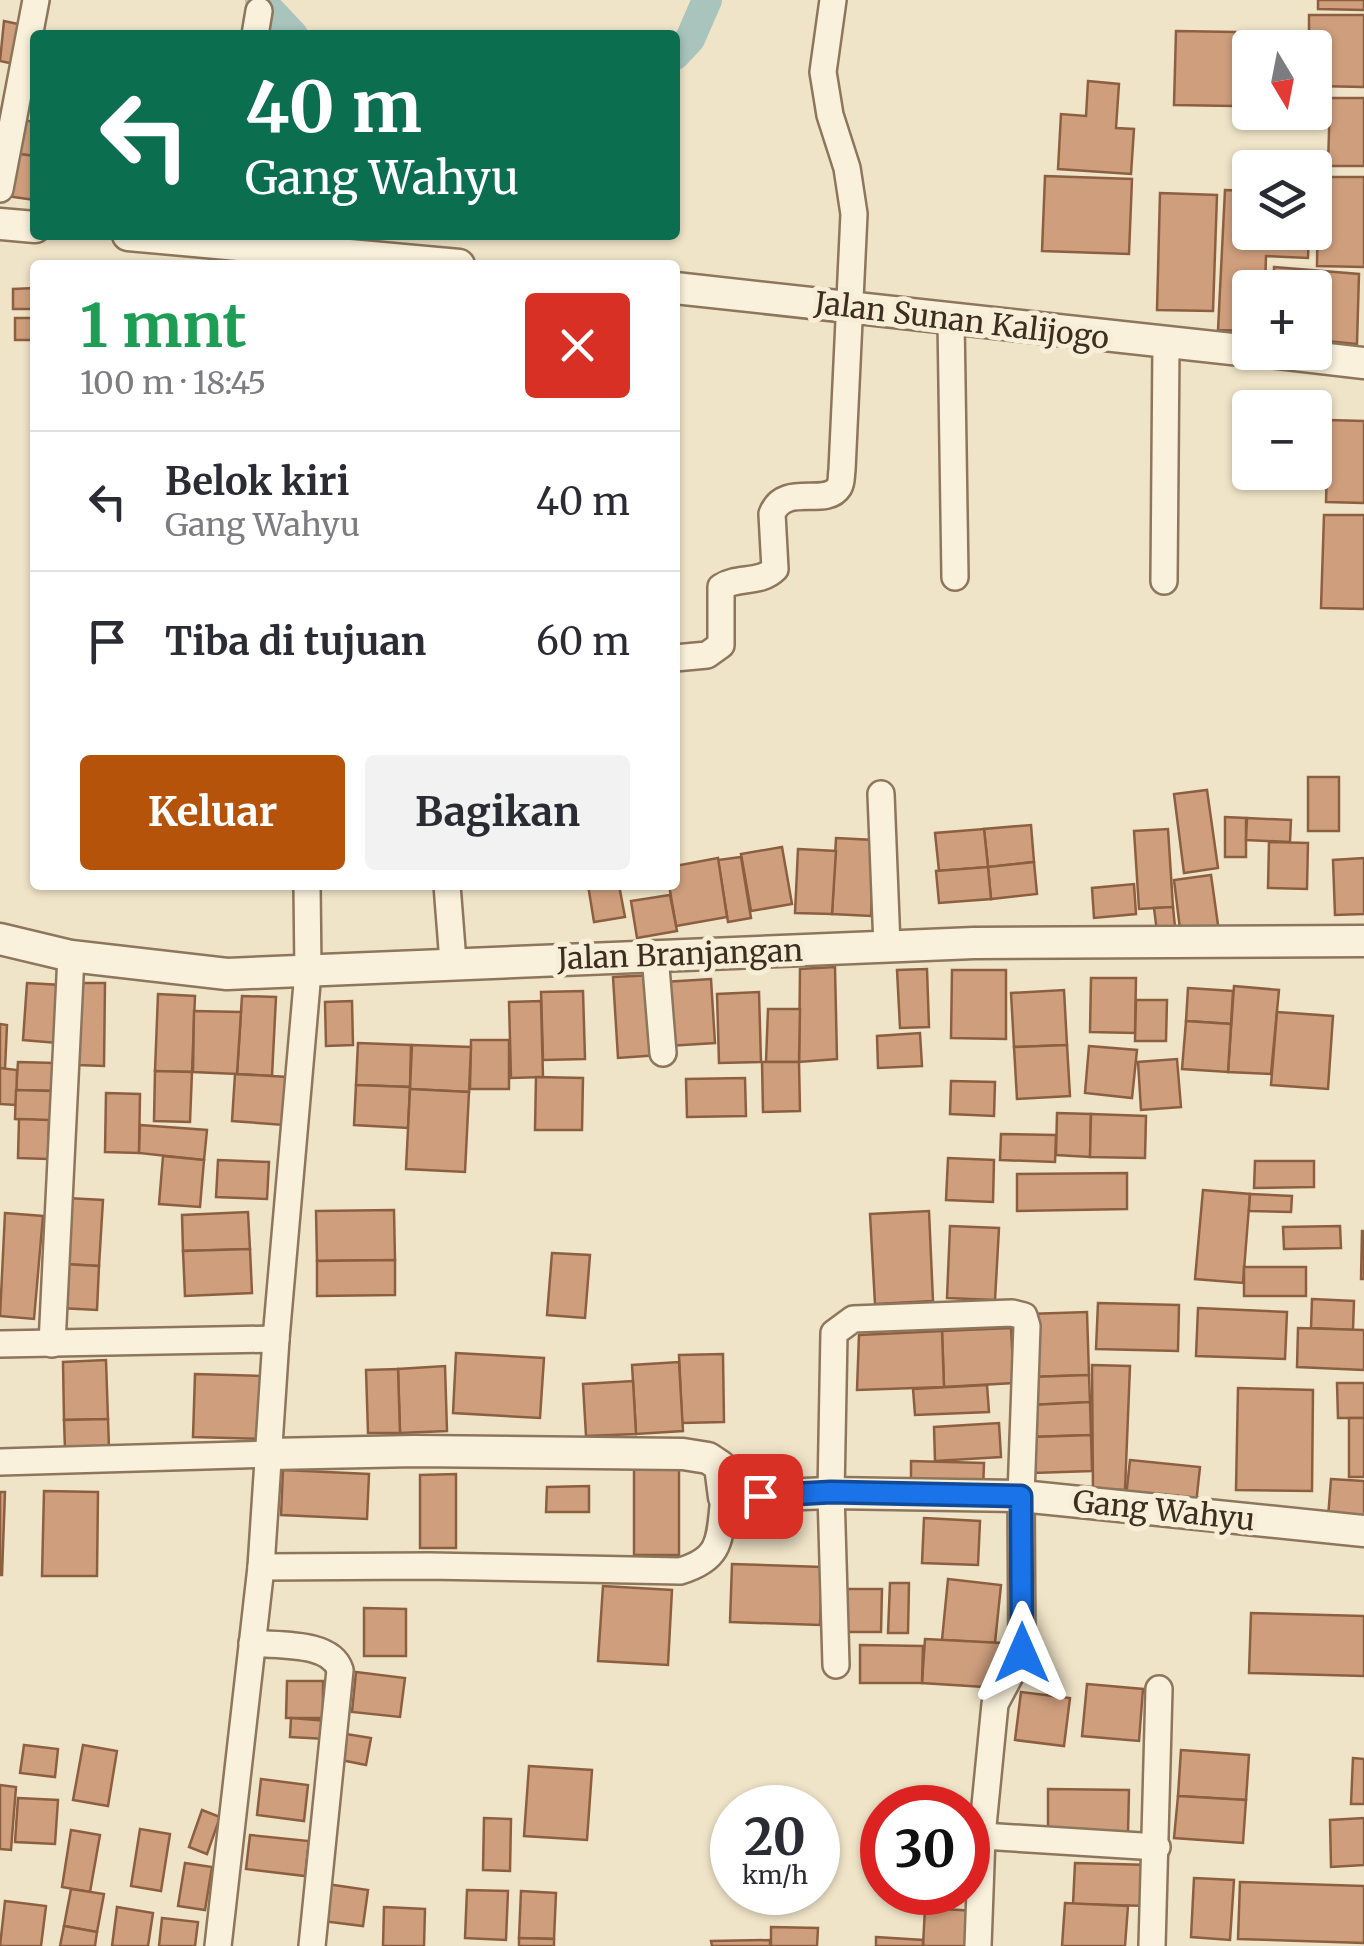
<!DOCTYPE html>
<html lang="id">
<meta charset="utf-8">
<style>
:root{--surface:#fff;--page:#f2f2f3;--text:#2b2b33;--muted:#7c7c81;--line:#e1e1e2;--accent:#b45309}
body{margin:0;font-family:Merriweather,serif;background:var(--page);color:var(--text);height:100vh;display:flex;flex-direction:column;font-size:38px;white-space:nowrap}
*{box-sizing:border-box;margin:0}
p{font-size:32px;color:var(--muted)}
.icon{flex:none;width:55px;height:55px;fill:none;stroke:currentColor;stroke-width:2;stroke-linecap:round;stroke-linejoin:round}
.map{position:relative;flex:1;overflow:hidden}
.drawer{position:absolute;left:30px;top:260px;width:650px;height:630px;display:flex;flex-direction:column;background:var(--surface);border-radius:10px;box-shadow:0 2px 8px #0004}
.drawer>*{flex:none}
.banner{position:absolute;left:30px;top:30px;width:650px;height:210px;border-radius:10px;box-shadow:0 2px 8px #0004;background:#0b6e4f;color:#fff;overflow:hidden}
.needle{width:65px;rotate:170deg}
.buttons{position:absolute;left:1232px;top:30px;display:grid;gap:20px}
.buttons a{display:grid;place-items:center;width:100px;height:100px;border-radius:10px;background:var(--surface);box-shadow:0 2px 8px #0004;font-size:50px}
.speed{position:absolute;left:710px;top:1785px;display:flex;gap:20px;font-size:50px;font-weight:700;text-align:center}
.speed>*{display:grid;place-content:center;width:130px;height:130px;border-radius:50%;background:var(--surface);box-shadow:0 2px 8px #0004;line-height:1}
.speed small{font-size:25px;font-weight:400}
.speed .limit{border:15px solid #d22;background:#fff;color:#111}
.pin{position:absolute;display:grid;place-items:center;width:85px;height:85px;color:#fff;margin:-42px;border-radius:20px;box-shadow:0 5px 15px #0006}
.me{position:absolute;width:110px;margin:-55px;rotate:0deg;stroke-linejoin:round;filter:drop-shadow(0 0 8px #0008)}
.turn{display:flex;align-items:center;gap:35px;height:210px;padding:0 50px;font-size:45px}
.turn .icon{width:130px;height:130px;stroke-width:2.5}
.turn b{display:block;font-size:70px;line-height:85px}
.round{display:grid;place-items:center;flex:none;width:105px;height:105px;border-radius:10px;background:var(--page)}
.summary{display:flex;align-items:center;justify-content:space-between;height:170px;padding:0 50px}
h1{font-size:60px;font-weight:700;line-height:75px;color:#1e9e55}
.primary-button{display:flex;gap:20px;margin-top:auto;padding:20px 50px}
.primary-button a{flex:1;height:115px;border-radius:10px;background:var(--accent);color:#fff;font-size:40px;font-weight:700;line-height:115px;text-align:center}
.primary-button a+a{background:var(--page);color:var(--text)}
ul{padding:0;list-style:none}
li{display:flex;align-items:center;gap:30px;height:140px;padding:0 50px;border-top:2px solid var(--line)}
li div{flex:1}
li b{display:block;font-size:38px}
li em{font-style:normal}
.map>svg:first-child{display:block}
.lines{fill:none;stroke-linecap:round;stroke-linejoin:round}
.canal{stroke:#a9c4bc;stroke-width:30}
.building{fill:#cf9f7d;stroke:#8d5f41;stroke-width:2.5}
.minor-casing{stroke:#8d765c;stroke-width:30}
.tertiary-casing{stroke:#8d765c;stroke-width:35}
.minor{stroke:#faf1dc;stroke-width:25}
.tertiary{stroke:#faf1dc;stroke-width:30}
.route-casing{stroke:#114b97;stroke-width:25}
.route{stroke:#1a73e8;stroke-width:18}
.labels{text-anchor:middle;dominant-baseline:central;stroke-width:10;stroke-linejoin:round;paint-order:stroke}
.street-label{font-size:30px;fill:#3d2e20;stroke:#f7eed8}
</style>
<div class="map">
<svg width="1364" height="1946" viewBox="0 0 1364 1946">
<rect width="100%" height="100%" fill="#f0e4c8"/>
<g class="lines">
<!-- canal -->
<g class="canal">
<path d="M260 0 293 35"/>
<path d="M675 55 690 39 707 0"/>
</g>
</g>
<!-- building -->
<g class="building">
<path d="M1318 0H1364V10L1318 9Z"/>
<path d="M1309 15H1364V87L1315 86V48H1309Z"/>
<path d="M4 21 27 26 19 65 0 61Z"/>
<path d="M1176 31 1235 32 1233 106 1174 105Z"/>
<path d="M1088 81 1119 84 1116 128 1134 129 1131 174 1058 169 1061 114 1086 116Z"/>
<path d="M1330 98H1364V166H1328Z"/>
<path d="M17 119 35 122V156L12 153Z"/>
<path d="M12 153 35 156V200L6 196Z"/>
<path d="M1045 176 1132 179 1129 254 1042 251Z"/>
<path d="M1318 177H1364V267L1317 266Z"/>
<path d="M1225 190 1250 191V232H1309L1308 258 1266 256 1265 288H1250V331L1218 330Z"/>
<path d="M1160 193 1217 195 1213 311 1157 310Z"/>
<path d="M1274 267 1359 274 1357 344 1315 340V288H1274Z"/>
<path d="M35 288V309H13V289Z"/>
<rect x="15" y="318" width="20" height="22"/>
<path d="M1328 420 1364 421V503L1326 502Z"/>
<path d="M1324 515H1364V609L1321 608Z"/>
<rect x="1308" y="777" width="31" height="54"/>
<path d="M1207 790 1218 868 1184 873 1174 794Z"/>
<path d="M1225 817 1246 818V857H1225Z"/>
<path d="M1247 818 1291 820 1290 842 1246 840Z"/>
<path d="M1031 825 1034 862 988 867 984 829Z"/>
<path d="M984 829 988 867 939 871 935 833Z"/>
<path d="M1168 829 1173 907 1139 909 1134 831Z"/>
<path d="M836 838 874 840 871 916 832 914Z"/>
<path d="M1269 842 1308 843 1307 889 1268 888Z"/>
<path d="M782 847 792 904 751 911 741 854Z"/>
<path d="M798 849 836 851 832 914 795 913Z"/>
<path d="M741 857 751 918 728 922 718 860Z"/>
<path d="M718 858 727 917 676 926 669 885H675V866Z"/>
<path d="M1364 858V914L1335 915 1333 860Z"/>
<path d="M1034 862 1037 894 991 899 988 867Z"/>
<path d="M988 867 991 899 939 903 936 871Z"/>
<path d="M1211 875 1219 932 1181 937 1174 880Z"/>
<path d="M1134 884 1136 914 1094 918 1092 888Z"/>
<path d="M588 885H619L625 917 594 922Z"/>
<path d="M670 895 677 931 637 938 631 901Z"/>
<path d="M1173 907 1176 937 1158 940 1154 908Z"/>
<path d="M835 967 837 1059 799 1062 800 969Z"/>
<path d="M927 969 929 1027 900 1028 897 970Z"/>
<path d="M952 970H1006V1039L951 1038Z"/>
<path d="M655 975 659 1055 618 1058 613 977Z"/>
<path d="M1091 978H1136L1135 1033 1090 1032Z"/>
<path d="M711 979 715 1043 668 1046 664 982Z"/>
<path d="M27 983 62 985 57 1043 23 1040Z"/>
<path d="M78 983H105L104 1066 77 1065Z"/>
<path d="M1234 986 1279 990 1271 1074 1228 1072Z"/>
<path d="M1188 988 1233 991 1231 1024 1186 1021Z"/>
<path d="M1064 990 1067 1045 1014 1047 1011 993Z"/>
<path d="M583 991 585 1059 543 1060 541 992Z"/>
<path d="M759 992 761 1062 719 1063 717 994Z"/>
<path d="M158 994 195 996 192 1072 155 1071Z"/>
<path d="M242 996 276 997 272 1076 237 1074Z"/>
<path d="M1136 1000H1167L1166 1041H1135Z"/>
<path d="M352 1001 353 1045 326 1046 325 1002Z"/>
<path d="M541 1001 543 1077 511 1078 509 1002Z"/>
<path d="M768 1009H800L799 1062H766Z"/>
<path d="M194 1011 241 1012 237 1074 193 1072Z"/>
<path d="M1277 1012 1333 1016 1328 1089 1271 1085Z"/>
<path d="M1186 1021 1231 1024 1228 1072 1182 1069Z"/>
<path d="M0 1024 7 1025 5 1069 0 1068Z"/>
<path d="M920 1033 922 1066 878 1068 877 1036Z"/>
<path d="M471 1040H509V1089H470Z"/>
<path d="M358 1043 411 1045 410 1087 356 1085Z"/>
<path d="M412 1045 471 1047 469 1092 410 1089Z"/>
<path d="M1067 1045 1070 1096 1017 1099 1014 1047Z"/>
<path d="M1089 1046 1137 1050 1132 1098 1085 1093Z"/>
<path d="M1177 1059 1181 1107 1141 1110 1138 1062Z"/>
<path d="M18 1062 54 1063 53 1091 16 1090Z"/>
<path d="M762 1062H799L800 1111 763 1112Z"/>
<path d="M0 1068 17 1070 16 1105 0 1104Z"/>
<path d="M155 1071 192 1072 190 1122 154 1121Z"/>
<path d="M235 1074 288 1077 284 1125 232 1121Z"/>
<path d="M536 1077 583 1078 582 1130H535Z"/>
<path d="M745 1078 746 1116 687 1117 686 1079Z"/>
<path d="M951 1081 995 1082 994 1116 950 1114Z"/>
<path d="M356 1085 410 1087 408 1128 354 1125Z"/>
<path d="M410 1089 469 1092 465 1172 406 1169Z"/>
<path d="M16 1090 53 1091 52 1121 15 1119Z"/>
<path d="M106 1093 140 1094 139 1153 105 1152Z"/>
<path d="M1057 1113 1091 1114 1090 1157 1056 1155Z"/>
<path d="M1091 1114 1146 1116 1145 1158 1090 1157Z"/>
<path d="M19 1119 49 1120 48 1159 18 1158Z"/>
<path d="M140 1125 207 1130 204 1160 139 1153Z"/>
<path d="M1001 1134 1056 1135 1055 1162 1000 1160Z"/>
<path d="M163 1156 204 1160 200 1207 159 1204Z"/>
<path d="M948 1158 994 1160 993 1202 946 1200Z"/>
<path d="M218 1160 269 1162 267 1199 216 1197Z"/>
<path d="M1255 1161H1314V1187L1254 1188Z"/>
<path d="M1127 1173V1209L1017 1211V1174Z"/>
<path d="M1203 1190 1250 1194 1243 1283 1195 1279Z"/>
<path d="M1250 1194 1292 1196 1291 1212 1249 1211Z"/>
<path d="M67 1198 103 1200 99 1266 63 1264Z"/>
<path d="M394 1210 395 1260 317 1261 316 1211Z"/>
<path d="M929 1211 933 1301 875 1304 870 1214Z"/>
<path d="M248 1212 250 1249 183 1251 182 1215Z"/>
<path d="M5 1213 43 1216 34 1319 0 1316Z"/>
<path d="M950 1226 999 1228 995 1300 947 1298Z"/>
<path d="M1340 1226 1341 1248 1284 1249 1283 1227Z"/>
<path d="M1362 1231H1364V1279H1361Z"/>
<path d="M250 1249 252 1293 185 1296 183 1251Z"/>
<path d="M552 1253 590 1255 585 1318 547 1315Z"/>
<path d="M395 1260V1295L317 1296V1261Z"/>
<path d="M63 1264 99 1266 97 1310 60 1308Z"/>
<rect x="1244" y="1267" width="62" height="29"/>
<path d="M1312 1299 1354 1301 1353 1330 1311 1328Z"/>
<path d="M1098 1303 1179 1305 1178 1351 1096 1349Z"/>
<path d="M1198 1308 1287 1312 1285 1359 1196 1356Z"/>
<path d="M1087 1312 1089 1375 1030 1377 1028 1314Z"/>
<path d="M1011 1328 1014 1383 944 1387 942 1331Z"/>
<path d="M1298 1328 1364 1330V1370L1297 1367Z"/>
<path d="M942 1331 944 1387 857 1390 859 1335Z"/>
<path d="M456 1353 544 1358 540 1418 453 1413Z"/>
<path d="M723 1354 724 1422 682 1423 679 1355Z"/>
<path d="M106 1360 108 1419 64 1420 63 1362Z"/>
<path d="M679 1362 683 1431 636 1434 632 1365Z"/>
<path d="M1092 1365 1130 1366 1125 1490 1093 1489Z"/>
<path d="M445 1366 447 1431 400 1433 398 1369Z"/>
<path d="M398 1369 400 1433H368L366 1370Z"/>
<path d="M195 1374 263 1376 261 1439 193 1437Z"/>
<path d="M1089 1375 1090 1402 1031 1405 1030 1377Z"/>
<path d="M633 1381 636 1434 586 1436 583 1384Z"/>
<path d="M1337 1383H1364V1418H1338Z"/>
<path d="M987 1385 989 1412 915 1415 913 1389Z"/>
<path d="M1238 1388 1313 1390 1312 1491 1236 1490Z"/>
<path d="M1090 1402 1091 1435 1032 1437 1031 1405Z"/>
<rect x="1349" y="1418" width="15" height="59"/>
<path d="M108 1419 109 1448 65 1450 64 1420Z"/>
<path d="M999 1423 1001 1457 935 1461 934 1427Z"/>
<path d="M1091 1435 1092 1471 1033 1473 1032 1437Z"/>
<path d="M1130 1460 1200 1467 1196 1504 1126 1497Z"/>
<path d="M679 1461V1555H634V1462Z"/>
<path d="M911 1461 984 1463 983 1491 911 1490Z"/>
<path d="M283 1470 369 1474 367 1519 281 1515Z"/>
<path d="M456 1474V1548H420V1475Z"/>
<path d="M1331 1479 1364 1481V1520L1328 1518Z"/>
<path d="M589 1486V1512H546L547 1487Z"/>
<path d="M44 1491 98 1492 97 1576H42Z"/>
<path d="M0 1492H5L2 1575H0Z"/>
<path d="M924 1518 980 1521 978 1565 922 1563Z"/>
<path d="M732 1564 822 1567 820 1625 730 1622Z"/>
<path d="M948 1579 1001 1585 995 1643 942 1640Z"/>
<path d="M890 1583H909L908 1633H888Z"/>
<path d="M603 1586 672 1590 668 1665 598 1661Z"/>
<path d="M842 1589H882L881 1632H841Z"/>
<path d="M364 1608 406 1609V1656H364Z"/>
<path d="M1251 1613 1364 1616V1676L1249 1673Z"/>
<path d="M925 1639 1002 1643 1000 1688 922 1683Z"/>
<path d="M860 1645 923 1646 922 1683H860Z"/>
<path d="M356 1672 405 1678 400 1717 352 1712Z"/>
<path d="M287 1681H323V1718H286Z"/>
<path d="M1087 1684 1143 1689 1139 1741 1082 1736Z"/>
<path d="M1021 1692 1070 1698 1064 1746 1015 1740Z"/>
<path d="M291 1718 328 1721 326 1739 290 1737Z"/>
<path d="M346 1734 371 1738 366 1765 341 1760Z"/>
<path d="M24 1745 58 1749 55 1777 20 1773Z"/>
<path d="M83 1745 117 1751 108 1806 73 1800Z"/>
<path d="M1181 1750 1249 1755 1246 1800 1178 1796Z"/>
<path d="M1353 1758 1364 1759V1804H1351Z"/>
<path d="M529 1766 592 1770 587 1840 524 1836Z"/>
<path d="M261 1779 308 1785 304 1821 257 1815Z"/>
<path d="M0 1785 16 1787 11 1850 0 1849Z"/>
<path d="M1048 1789 1129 1790 1128 1832 1048 1831Z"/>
<path d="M1178 1796 1246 1800 1243 1843 1174 1838Z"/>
<path d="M18 1798 58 1800 55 1844 15 1842Z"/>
<path d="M202 1810 220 1817 207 1854 189 1847Z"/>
<path d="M484 1818 511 1819 510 1871 483 1870Z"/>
<path d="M1364 1818V1865L1331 1867 1330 1820Z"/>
<path d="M140 1829 170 1834 161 1891 131 1886Z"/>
<path d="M71 1830 100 1835 90 1892 62 1887Z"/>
<path d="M250 1835 309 1841 305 1876 246 1869Z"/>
<path d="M185 1863 212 1867 205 1910 178 1906Z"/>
<path d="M1075 1863 1151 1865 1149 1906 1073 1904Z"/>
<path d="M1194 1878 1234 1880 1230 1940 1191 1937Z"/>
<path d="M1240 1882 1364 1886V1943L1238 1939Z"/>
<path d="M327 1884 368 1890 363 1926 322 1921Z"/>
<path d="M71 1889 104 1894 97 1932 64 1926Z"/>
<path d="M467 1890 508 1891 506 1940 465 1938Z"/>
<path d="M521 1891 556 1893 554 1939 519 1938Z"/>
<path d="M5 1901 46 1906 41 1946H0Z"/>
<path d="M1065 1903 1128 1906 1125 1946H1062Z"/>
<path d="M117 1907 153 1913 148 1946H112Z"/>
<path d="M384 1907 425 1909 424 1946H383Z"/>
<path d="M925 1908 977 1911 974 1946H923Z"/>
<path d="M162 1918 198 1922 195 1946H159Z"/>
<path d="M64 1926 97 1932 95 1946H60Z"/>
<path d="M771 1927 818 1928 817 1946H771Z"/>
<path d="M876 1937 923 1940V1946H876Z"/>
<path d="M519 1938 554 1939V1946H519Z"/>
<path d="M770 1940V1946H712L711 1941Z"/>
</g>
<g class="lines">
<defs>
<g id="minor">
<path d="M255 35 259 11"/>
<path d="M0 189 36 0"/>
<path d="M951 320 955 577"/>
<path d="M1164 581 1166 344"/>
<path d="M675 658 707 655 721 645V587C738 576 760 584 775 569L772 514C784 482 826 508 839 487 842 482 841 476 842 470L854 214 847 168 830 115 823 72 833 0"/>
<path d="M881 794 887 946"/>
<path d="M447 885 453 962"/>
<path d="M655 955 663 1053"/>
<path d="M0 1344 276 1339"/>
<path d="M52 1344 71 956"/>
<path d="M0 1462 270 1454"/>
<path d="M261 1567 429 1566 680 1571C724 1558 719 1537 724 1497"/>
<path d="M252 1643C277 1646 331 1641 340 1670L312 1946"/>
<path d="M836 1665 831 1493 834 1333 853 1319 1012 1313 1024 1316 1027 1326 1021 1496 1022 1653 995 1704 982 1836 978 1946"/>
<path d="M982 1836 1157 1847"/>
<path d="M218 1946 261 1567 276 1339 308 972 307 885"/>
<path d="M1152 1946 1159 1689"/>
</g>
<g id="tertiary">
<path d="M0 224 35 227"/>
<path d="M128 235 459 265"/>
<path d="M675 288 1250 351"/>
<path d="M1268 352 1364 363"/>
<path d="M0 939 71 956 227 974 974 943 1364 941"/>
<path d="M270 1454 415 1451 683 1454 708 1458 720 1466 724 1497 831 1493 1021 1496 1364 1531"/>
</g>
</defs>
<!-- minor casing -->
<use href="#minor" class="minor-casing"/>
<!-- tertiary casing -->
<use href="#tertiary" class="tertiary-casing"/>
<!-- minor -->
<use href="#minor" class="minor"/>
<!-- tertiary -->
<use href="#tertiary" class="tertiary"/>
</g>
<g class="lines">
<defs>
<path id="route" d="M760 1496 831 1492 1021 1496 1022 1653"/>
</defs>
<!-- route casing -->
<use href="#route" class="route-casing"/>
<!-- route -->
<use href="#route" class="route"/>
</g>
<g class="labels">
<!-- street labels -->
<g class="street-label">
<text transform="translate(962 320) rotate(7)">Jalan Sunan Kalijogo</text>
<text transform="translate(680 954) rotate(-2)">Jalan Branjangan</text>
<text transform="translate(1164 1510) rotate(6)">Gang Wahyu</text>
</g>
</g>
</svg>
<div class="buttons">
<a><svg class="needle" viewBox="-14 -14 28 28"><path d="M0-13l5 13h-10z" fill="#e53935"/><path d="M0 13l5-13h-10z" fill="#7c7c81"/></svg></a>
<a><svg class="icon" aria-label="layers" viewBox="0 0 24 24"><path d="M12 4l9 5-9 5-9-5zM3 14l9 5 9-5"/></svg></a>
<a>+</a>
<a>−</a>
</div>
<div class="speed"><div>20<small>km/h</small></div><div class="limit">30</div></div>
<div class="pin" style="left:760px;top:1496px;background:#d93025"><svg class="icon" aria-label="arrive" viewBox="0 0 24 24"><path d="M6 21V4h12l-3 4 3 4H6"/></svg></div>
<svg class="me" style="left:1022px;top:1653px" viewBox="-20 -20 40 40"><path d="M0-17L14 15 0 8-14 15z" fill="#1a73e8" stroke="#fff" stroke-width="4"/></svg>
<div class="banner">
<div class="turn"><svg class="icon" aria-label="left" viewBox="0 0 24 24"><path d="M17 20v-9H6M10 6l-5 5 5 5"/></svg><div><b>40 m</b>Gang Wahyu</div></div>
</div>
<section class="drawer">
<div class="summary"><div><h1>1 mnt</h1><p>100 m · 18:45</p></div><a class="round" style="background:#d93025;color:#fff"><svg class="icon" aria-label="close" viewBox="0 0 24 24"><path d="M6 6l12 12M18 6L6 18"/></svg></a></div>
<ul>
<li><svg class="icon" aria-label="left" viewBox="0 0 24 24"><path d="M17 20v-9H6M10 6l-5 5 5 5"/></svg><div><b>Belok kiri</b><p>Gang Wahyu</p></div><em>40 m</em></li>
<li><svg class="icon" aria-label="arrive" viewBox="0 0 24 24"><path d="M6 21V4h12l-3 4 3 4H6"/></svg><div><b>Tiba di tujuan</b></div><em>60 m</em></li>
</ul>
<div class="primary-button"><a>Keluar</a><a>Bagikan</a></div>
</section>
</div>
